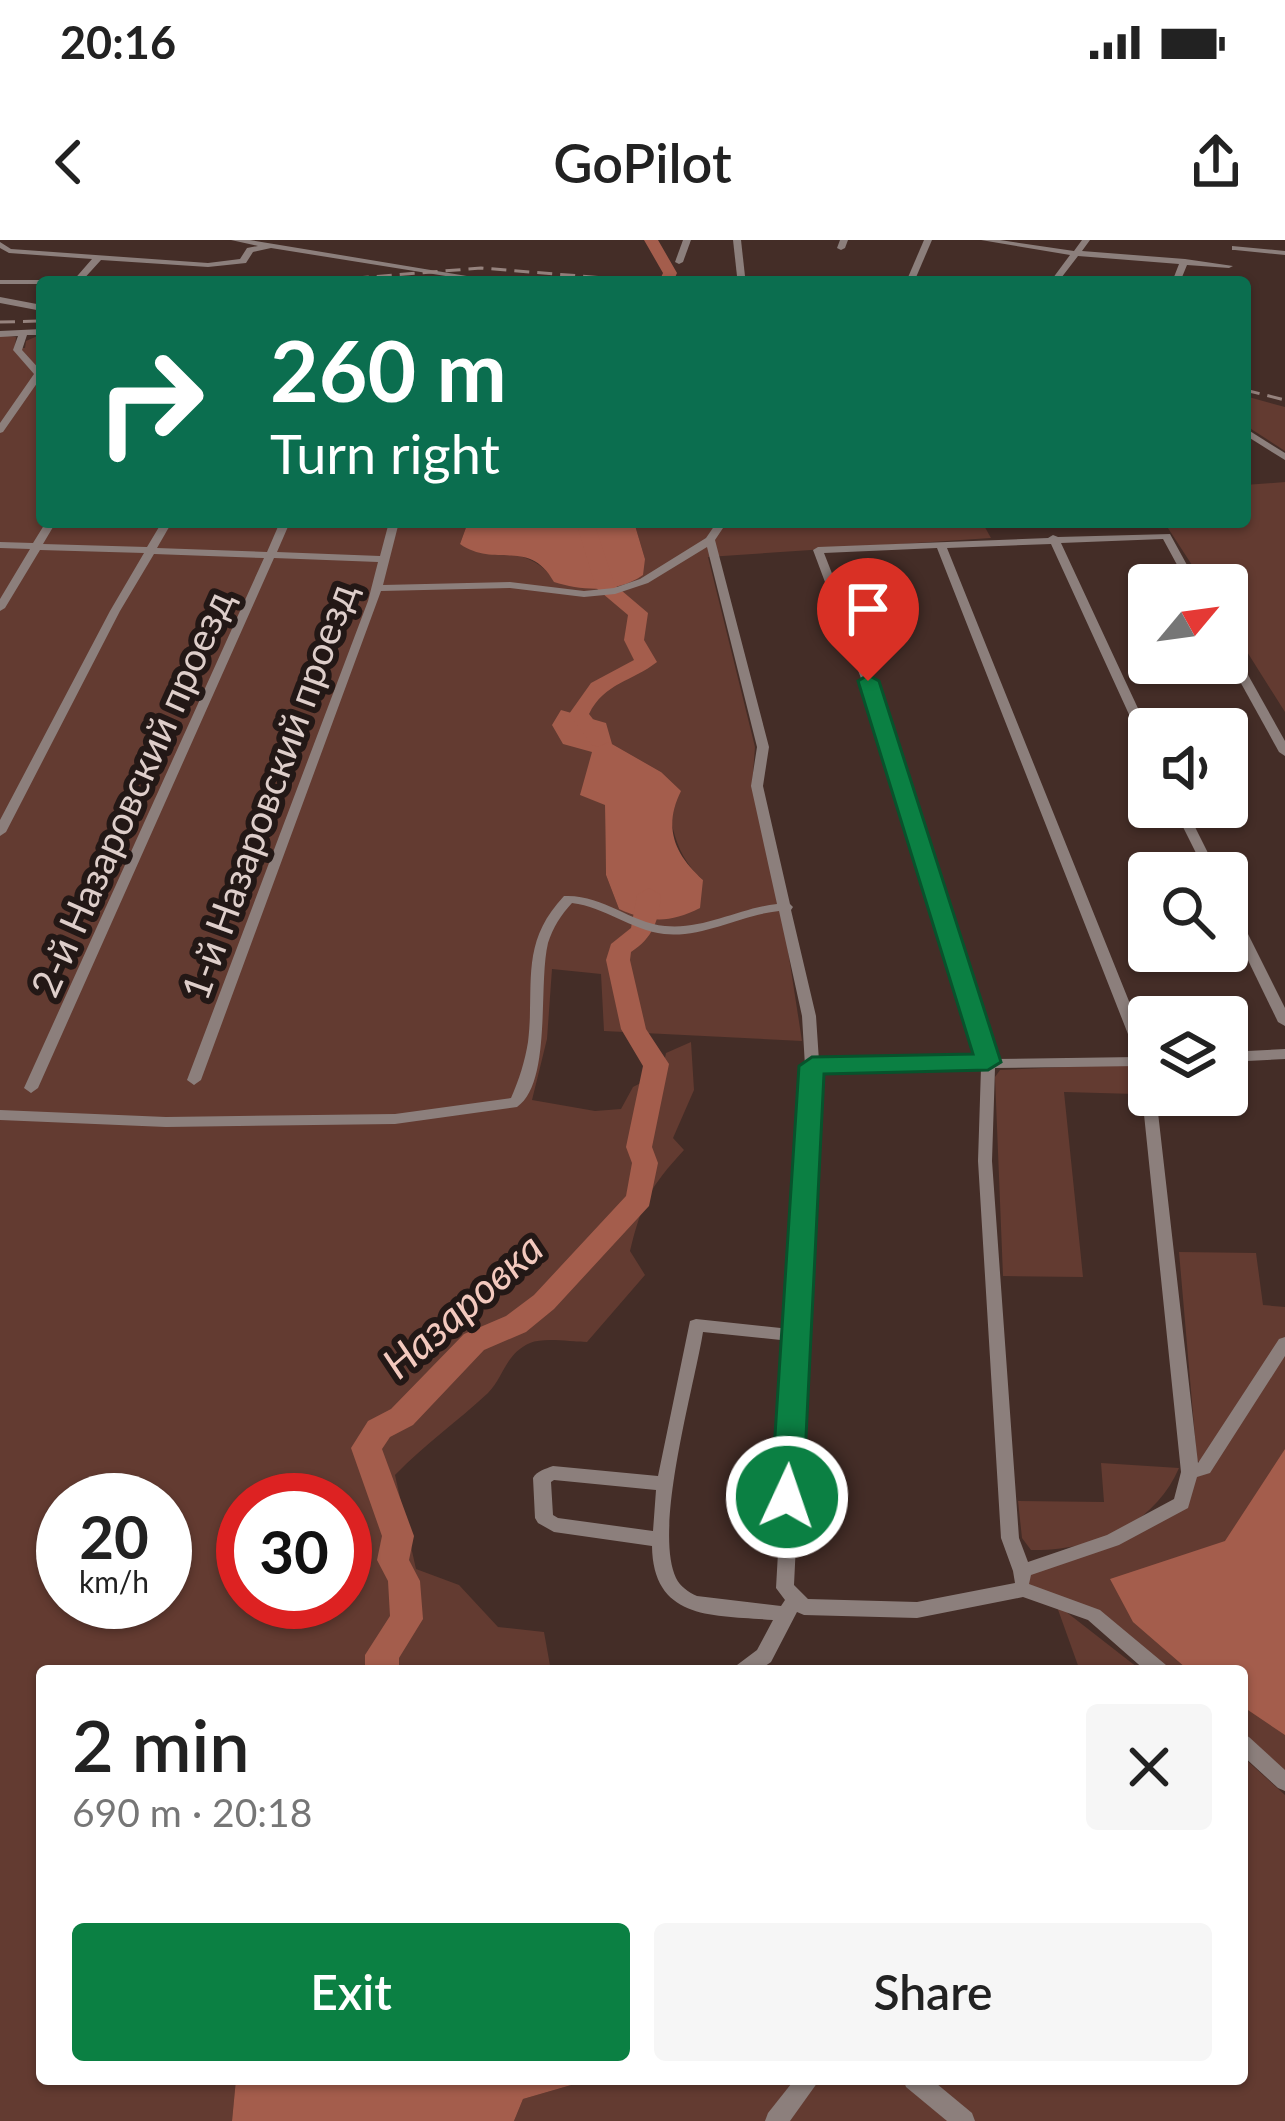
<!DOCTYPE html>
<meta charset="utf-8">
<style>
:root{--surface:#fff;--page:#f6f6f6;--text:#222;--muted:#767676;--accent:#0b8043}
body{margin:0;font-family:Lato,sans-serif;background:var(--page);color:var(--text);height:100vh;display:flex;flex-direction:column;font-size:45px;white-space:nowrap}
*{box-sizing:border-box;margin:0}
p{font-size:39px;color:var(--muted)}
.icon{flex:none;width:66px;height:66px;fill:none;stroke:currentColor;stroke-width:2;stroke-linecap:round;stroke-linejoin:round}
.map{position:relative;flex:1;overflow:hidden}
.side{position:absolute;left:36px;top:1425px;width:1212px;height:420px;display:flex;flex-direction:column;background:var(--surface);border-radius:12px;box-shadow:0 3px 9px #0004}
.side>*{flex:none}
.hud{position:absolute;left:36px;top:36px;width:1215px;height:252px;border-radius:12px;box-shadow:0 3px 9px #0004;background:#0b6e4f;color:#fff;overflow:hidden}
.needle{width:78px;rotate:61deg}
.tools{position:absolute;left:1128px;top:324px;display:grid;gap:24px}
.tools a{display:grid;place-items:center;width:120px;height:120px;border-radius:12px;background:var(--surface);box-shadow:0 3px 9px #0004;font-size:60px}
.speed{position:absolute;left:36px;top:1233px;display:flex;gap:24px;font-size:60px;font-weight:700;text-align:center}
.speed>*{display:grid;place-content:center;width:156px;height:156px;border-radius:50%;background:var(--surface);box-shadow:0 3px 9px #0004;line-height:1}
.speed small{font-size:30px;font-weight:400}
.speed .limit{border:18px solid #d22;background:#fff;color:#111}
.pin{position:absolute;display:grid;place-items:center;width:102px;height:102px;color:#fff;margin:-123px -51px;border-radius:50% 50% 50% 0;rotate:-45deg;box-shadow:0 0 12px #0007}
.pin .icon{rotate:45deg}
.me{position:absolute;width:132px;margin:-66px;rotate:3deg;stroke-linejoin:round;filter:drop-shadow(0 0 9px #0008)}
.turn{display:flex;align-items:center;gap:42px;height:252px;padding:0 36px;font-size:54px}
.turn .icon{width:156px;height:156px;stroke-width:2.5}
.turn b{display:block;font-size:84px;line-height:102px}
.round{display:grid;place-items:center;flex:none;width:126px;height:126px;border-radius:12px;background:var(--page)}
.summary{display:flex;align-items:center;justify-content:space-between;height:204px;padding:0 36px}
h1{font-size:72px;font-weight:600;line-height:90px}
.primary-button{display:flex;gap:24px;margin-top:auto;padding:24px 36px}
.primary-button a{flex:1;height:138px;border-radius:12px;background:var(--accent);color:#fff;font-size:48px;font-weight:600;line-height:138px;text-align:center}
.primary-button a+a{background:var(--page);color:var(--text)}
.status{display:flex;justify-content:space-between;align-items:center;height:84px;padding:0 60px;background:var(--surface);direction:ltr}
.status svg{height:33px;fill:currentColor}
header{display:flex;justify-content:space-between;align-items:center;height:156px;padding:0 36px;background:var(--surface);font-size:54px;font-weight:600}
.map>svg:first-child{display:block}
.green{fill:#633b31;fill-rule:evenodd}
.water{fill:#a45d4c}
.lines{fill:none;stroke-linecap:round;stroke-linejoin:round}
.river{fill:#a45d4c;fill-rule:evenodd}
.minor{fill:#8c7f7c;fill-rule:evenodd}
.rail{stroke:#96837e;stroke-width:3;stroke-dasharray:15 8;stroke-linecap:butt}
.route{fill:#0b8043;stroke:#07532c;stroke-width:3}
.labels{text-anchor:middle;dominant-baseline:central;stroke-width:12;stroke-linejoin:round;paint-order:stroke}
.street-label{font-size:39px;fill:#dececa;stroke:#231816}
.water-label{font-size:42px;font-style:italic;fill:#f3c9be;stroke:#231816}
</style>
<div class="status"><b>20:16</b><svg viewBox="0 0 49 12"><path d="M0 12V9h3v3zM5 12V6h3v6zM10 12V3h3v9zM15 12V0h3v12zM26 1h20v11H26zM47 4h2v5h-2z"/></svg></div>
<header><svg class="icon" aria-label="back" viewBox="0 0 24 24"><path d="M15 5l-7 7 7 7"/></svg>GoPilot<svg class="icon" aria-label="share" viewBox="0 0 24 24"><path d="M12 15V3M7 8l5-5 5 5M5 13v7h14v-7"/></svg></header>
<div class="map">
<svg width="1285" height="1881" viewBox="0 0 1285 1881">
<rect width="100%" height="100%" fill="#442d27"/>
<!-- green -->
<g class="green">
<path d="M42 94V282H468L460 304C495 313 535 309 555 342L645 319 634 282H982L991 298 708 317 755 507 752 546 782 672 802 801 604 791 601 734 552 729 547 799 532 860 595 871 621 869 633 847 662 832 666 813 691 802 694 850 673 898 684 910C650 947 642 962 630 1011L645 1035 587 1102C571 1102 544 1097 530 1103 505 1114 504 1137 488 1153 458 1181 424 1205 395 1235L416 1329 459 1345 498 1387 544 1392 551 1431H400L382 1415 354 1431H42V1839H236L232 1881H0V95L16 97 15 108H25L26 101ZM612 504 661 532C673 574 668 609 703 640L619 669 606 635 605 564 592 512ZM63 1260H165V1362H63ZM243 1260H345V1362H243Z"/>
<path d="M1245 156 1285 167V211L1245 185Z"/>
<path d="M1285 242V472L1227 380V345H1205L1164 282H1245V245Z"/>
<path d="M1129 824 1136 854 1064 852 1083 1037 1003 1036 995 837 1000 830Z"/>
<path d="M1179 1012 1256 1013 1263 1065 1285 1067V1542L1242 1503V1431H1159L1094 1375 1023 1349 1022 1331 1058 1320 1182 1263 1190 1232 1204 1227 1197 1220Z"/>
<path d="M1101 1223 1179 1228C1154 1286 1092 1311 1031 1310L1022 1298 1018 1261 1104 1262Z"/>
<path d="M1056 1364 1142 1431H1080Z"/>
<path d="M1242 1516 1285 1555V1881H514L523 1859 592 1839H1242Z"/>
</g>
<!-- water -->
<g class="water">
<path d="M468 282H634L645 319 643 335C618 353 583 351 554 342 529 297 496 329 460 304Z"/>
<path d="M561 470 606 483 612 504 661 532 681 551C663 587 674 614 703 640L700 668C670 683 650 683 619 669L606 635 605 565 580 555 592 512 563 504 552 485Z"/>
<path d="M1285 1209V1495L1242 1466V1431L1186 1428 1133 1382 1110 1339 1225 1301Z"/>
<path d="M236 1839H592L523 1859 514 1881H232Z"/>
</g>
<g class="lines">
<!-- river -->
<g class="river">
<path d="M644 0H658L677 33 673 42H659L663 33Z"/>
<path d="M576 282H594L615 345 648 373 644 400 657 422C633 441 604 443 589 474L610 501 599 507 592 505 569 474 591 443 634 420 624 400 628 375 596 348Z"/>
<path d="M649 648 661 655C659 680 653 698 631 712L630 720 646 789 669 824 652 907 658 923 649 966 554 1069 526 1092 484 1110 413 1185 390 1197 382 1209 414 1296 409 1320 420 1341 423 1379 399 1418V1431H365V1415L390 1376 388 1341 377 1320 382 1296 351 1208 368 1181 391 1169 464 1094 506 1076 534 1055 626 956 632 923 626 907 643 826 621 789 606 720 611 704 631 688 637 655Z"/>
</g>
<!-- minor -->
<g class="minor">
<path d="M231 0H250L503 42H483L271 8 253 12 246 23 208 27 101 20 81 42H72L92 19 9 13 0 8V2L11 9 208 23 240 19 247 8 258 6Z"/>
<path d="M683 0H691L683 22 679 24 675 22Z"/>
<path d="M733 0H741L745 36 741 38 737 36Z"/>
<path d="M840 0H848L845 8 841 10 837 8Z"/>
<path d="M924 0H932L914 42H906Z"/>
<path d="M981 0H1000L1074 11 1082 0H1090L1082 11 1185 19 1233 26 1229 28 1187 25 1180 42H1172L1179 24 1078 16 1058 42H1050L1070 15Z"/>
<path d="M1232 6 1285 11V15L1235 10H1232Z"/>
<path d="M0 40H42L46 42H42V44H0Z"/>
<path d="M0 57 42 65V71L0 63Z"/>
<path d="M42 89V95H27L22 110 42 132V136L3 192 0 193V183L34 134 13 110 18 96 0 97V91Z"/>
<path d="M1245 188 1285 213V220L1245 195Z"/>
<path d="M46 282H56L43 304 147 307 162 282H172L157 308 267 312 280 282H290L277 312 380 316 389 282H399L383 345 510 342 584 351 614 348 640 339 706 298 717 282H727L715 300 769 507 763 546 790 664 793 667 791 670 816 776 819 821 980 819 862 441 813 310 818 307 1048 298 1053 295 1058 297 1170 294 1198 345H1188L1163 299 1061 303 1149 492V509L1143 505 1051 304 947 308 1149 811V855H1156L1198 1223 1279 1099 1285 1097V1116L1210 1233 1197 1237 1188 1268 1119 1305 1031 1335 1029 1344 1100 1370 1166 1425 1168 1431H1146L1088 1380 1023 1357 917 1378 804 1375 797 1372 771 1422 758 1431H735L737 1425 757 1410 773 1380C716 1375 653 1382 652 1306L554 1292 538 1283 535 1278 533 1238C537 1231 545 1229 553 1226L658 1236 690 1081 696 1079 790 1089 805 826 802 776 779 671C740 675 704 698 664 694 631 690 605 667 572 663 561 675 553 687 548 703 538 744 552 843 517 867L395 884 166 887 0 880V870L166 877 395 874 511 858C519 840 525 821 528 802 535 744 519 704 564 656 602 654 629 682 665 686 704 690 739 668 777 664L751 546 757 507 707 307 648 343 615 354 584 357 510 348 381 351 201 840 194 845 187 840 368 361 378 322 274 318 38 848 31 853 24 848 264 318 154 314 120 371 6 592 0 596V580L110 371 144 313 40 310 5 368 0 371V359L30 309 0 308V302L33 303ZM937 308 1137 817 994 819 874 441 824 313ZM1139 826 1181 1232 1174 1259 1107 1295 1028 1322 1019 1298 992 921 995 828ZM981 828 978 921 1001 1298 1013 1331 1015 1343 917 1362 808 1359 794 1345 819 831ZM703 1092 790 1101 776 1348 785 1360 781 1366 697 1356C688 1352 680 1346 676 1338 653 1289 694 1148 703 1092ZM554 1240 656 1250 653 1291 558 1278 553 1275 551 1242Z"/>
<path d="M1227 405 1233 408 1285 501V516L1279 512 1227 418Z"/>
<path d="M1173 567H1185L1218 633H1206Z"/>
<path d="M1227 660 1233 664 1285 768V786L1278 782 1227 677Z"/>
<path d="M1285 809V819L1227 822V812Z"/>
<path d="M1242 1494 1249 1497 1285 1530V1551L1278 1548 1242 1515Z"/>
<path d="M795 1839H820L790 1881H765L768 1873Z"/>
<path d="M903 1839H931L972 1873 975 1881H947L906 1847Z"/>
</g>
<!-- rail -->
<g class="rail">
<path d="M308 42 481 28 654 42"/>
<path d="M0 82 42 81"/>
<path d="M1245 150 1285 160"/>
</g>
</g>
<!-- route -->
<path class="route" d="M868 435 879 441 1001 822 988 830 824 834 803 1257 798 1266 787 1269 776 1266 771 1257 799 826 812 817 973 814 858 441Z"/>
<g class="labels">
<!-- street labels -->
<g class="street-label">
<text transform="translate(268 551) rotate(-70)">1-й Назаровский проезд</text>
<text transform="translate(131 553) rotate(-66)">2-й Назаровский проезд</text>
</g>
<!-- water labels -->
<g class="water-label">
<text transform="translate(462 1065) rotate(-41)">Назаровка</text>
</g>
</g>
</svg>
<div class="tools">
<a><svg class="needle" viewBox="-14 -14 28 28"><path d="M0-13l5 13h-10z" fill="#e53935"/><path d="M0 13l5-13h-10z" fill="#767676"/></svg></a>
<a><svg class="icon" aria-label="sound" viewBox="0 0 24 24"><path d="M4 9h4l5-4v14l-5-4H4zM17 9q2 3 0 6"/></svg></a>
<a><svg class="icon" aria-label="search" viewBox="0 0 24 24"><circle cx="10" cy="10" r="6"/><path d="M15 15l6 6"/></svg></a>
<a><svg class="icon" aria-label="layers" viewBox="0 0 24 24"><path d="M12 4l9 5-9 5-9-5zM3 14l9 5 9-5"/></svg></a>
</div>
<div class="speed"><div>20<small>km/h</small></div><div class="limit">30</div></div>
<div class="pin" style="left:868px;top:441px;background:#d93025"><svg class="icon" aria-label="arrive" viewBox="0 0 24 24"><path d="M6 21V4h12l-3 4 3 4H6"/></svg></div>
<svg class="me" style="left:787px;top:1257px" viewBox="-20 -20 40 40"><circle r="17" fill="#0b8043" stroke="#fff" stroke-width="3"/><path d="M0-11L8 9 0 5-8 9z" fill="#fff"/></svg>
<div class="hud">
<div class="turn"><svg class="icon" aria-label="right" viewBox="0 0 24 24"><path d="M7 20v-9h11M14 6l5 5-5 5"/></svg><div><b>260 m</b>Turn right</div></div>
</div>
<section class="side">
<div class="summary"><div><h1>2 min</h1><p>690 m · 20:18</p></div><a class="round"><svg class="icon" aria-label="close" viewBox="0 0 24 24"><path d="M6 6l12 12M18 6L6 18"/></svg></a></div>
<div class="primary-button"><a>Exit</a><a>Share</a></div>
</section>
</div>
